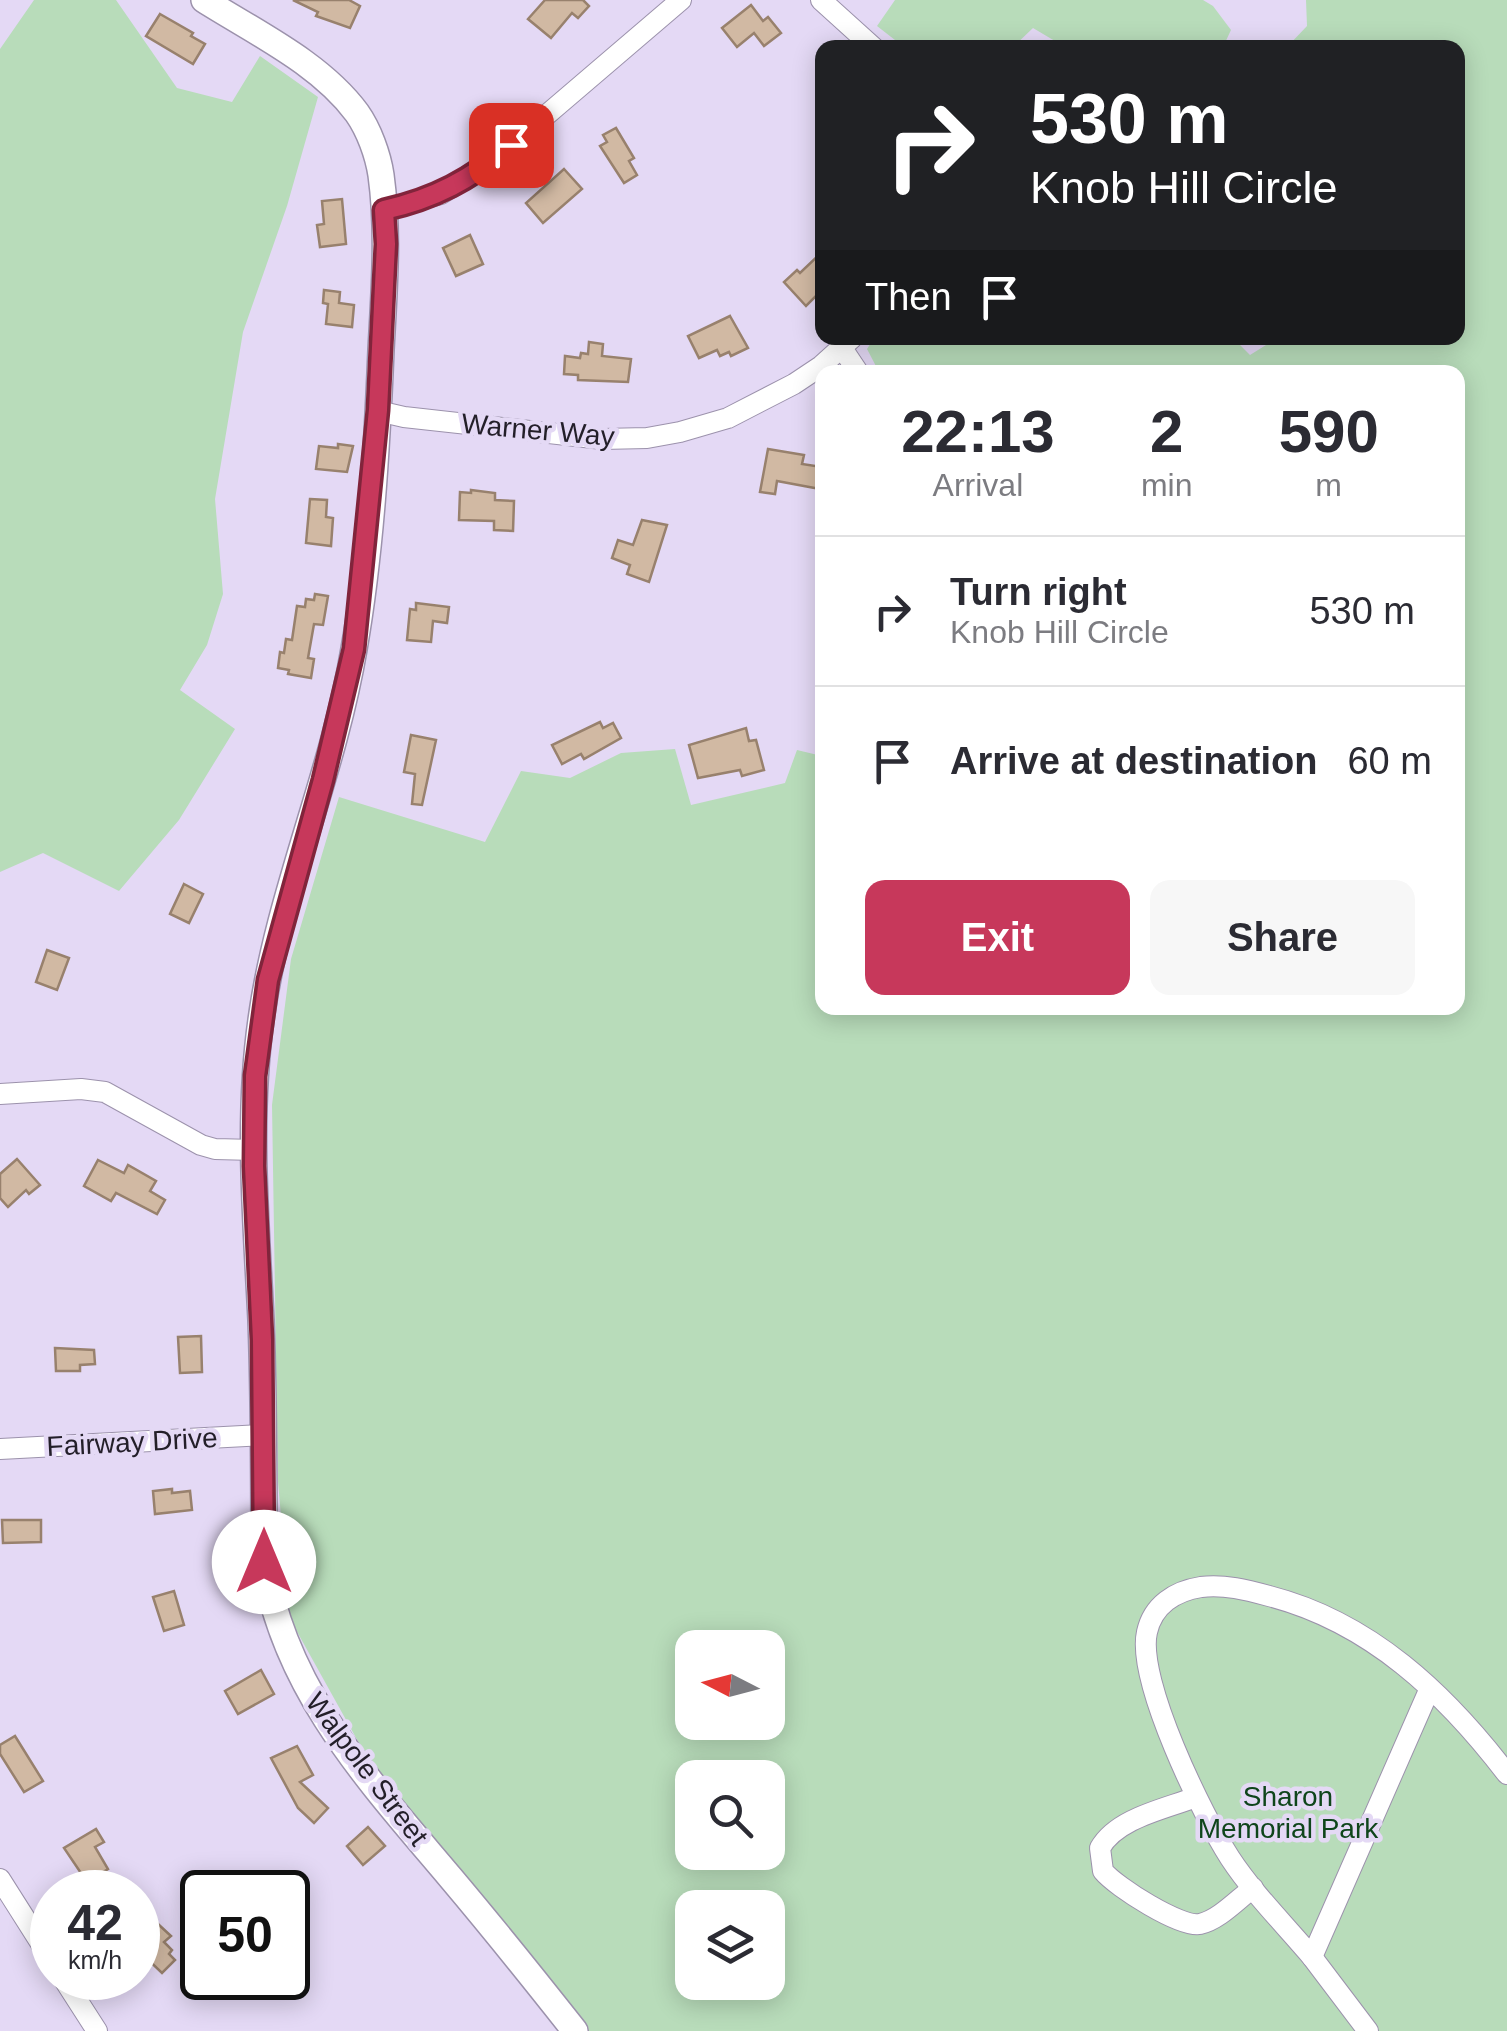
<!DOCTYPE html>
<style>
:root{--surface:#fff;--page:#f7f7f7;--text:#2b2b33;--muted:#7c7c81;--line:#e1e1e2;--accent:#c7385b}
body{margin:0;font-family:Arial,sans-serif;background:var(--page);color:var(--text);height:100vh;display:flex;flex-direction:column;font-size:38px;white-space:nowrap}
*{box-sizing:border-box;margin:0}
p{font-size:32px;color:var(--muted)}
.icon{flex:none;width:55px;height:55px;fill:none;stroke:currentColor;stroke-width:2;stroke-linecap:round;stroke-linejoin:round}
.map{position:relative;flex:1;overflow:hidden}
.panel{position:absolute;left:815px;top:365px;width:650px;height:650px;display:flex;flex-direction:column;background:var(--surface);border-radius:20px;box-shadow:0 5px 25px #0003}
.panel>*{flex:none}
.top-card{position:absolute;left:815px;top:40px;width:650px;height:305px;border-radius:20px;box-shadow:0 5px 25px #0003;background:#202124;color:#fff;overflow:hidden}
.needle{width:65px;rotate:276deg}
.fabs{position:absolute;left:675px;top:1630px;display:grid;gap:20px}
.fabs a{display:grid;place-items:center;width:110px;height:110px;border-radius:20px;background:var(--surface);box-shadow:0 5px 25px #0003;font-size:50px}
.speed{position:absolute;left:30px;top:1870px;display:flex;gap:20px;font-size:50px;font-weight:700;text-align:center}
.speed>*{display:grid;place-content:center;width:130px;height:130px;border-radius:50%;background:var(--surface);box-shadow:0 5px 25px #0003;line-height:1}
.speed small{font-size:25px;font-weight:400}
.speed .limit{border:5px solid #111;border-radius:15px;background:#fff;color:#111}
.pin{position:absolute;display:grid;place-items:center;width:85px;height:85px;color:#fff;margin:-42px;border-radius:20px;box-shadow:0 5px 15px #0006}
.me{position:absolute;width:110px;margin:-55px;rotate:0deg;stroke-linejoin:round;filter:drop-shadow(0 0 8px #0008)}
.turn{display:flex;align-items:center;gap:35px;height:210px;padding:0 50px;font-size:45px}
.turn .icon{width:130px;height:130px;stroke-width:2.5}
.turn b{display:block;font-size:70px;line-height:85px}
.then{display:flex;align-items:center;height:95px;padding:0 50px;background:#0003;gap:20px;font-size:38px}
.eta{display:flex;justify-content:space-evenly;align-items:center;height:170px;text-align:center}
.eta b{font-size:60px;font-weight:700;line-height:70px}
.primary-button{display:flex;gap:20px;margin-top:auto;padding:20px 50px}
.primary-button a{flex:1;height:115px;border-radius:20px;background:var(--accent);color:#fff;font-size:40px;font-weight:700;line-height:115px;text-align:center}
.primary-button a+a{background:var(--page);color:var(--text)}
ul{padding:0;list-style:none}
li{display:flex;align-items:center;gap:30px;height:150px;padding:0 50px;border-top:2px solid var(--line)}
li div{flex:1}
li b{display:block;font-size:38px}
li em{font-style:normal}
.map>svg:first-child{display:block}
.green{fill:#b8dcba;fill-rule:evenodd}
.building{fill:#d1b9a3;stroke:#98816d;stroke-width:2.5}
.lines{fill:none;stroke-linecap:round;stroke-linejoin:round}
.minor-casing{stroke:#9c92ac;stroke-width:22}
.major-casing{stroke:#9c92ac;stroke-width:28}
.minor{stroke:#fff;stroke-width:20}
.major{stroke:#fff;stroke-width:25}
.route-casing{stroke:#81243b;stroke-width:25}
.route{stroke:#c7385b;stroke-width:18}
.labels{text-anchor:middle;dominant-baseline:central;stroke-width:9;stroke-linejoin:round;paint-order:stroke}
.street-label{font-size:28px;fill:#231f29;stroke:#e4d9f5}
.park-label{font-size:28px;fill:#0f451b;stroke:#e4d9f5}
</style>
<div class="map">
<svg width="1507" height="2031" viewBox="0 0 1507 2031">
<rect width="100%" height="100%" fill="#e4d9f5"/>
<!-- green -->
<g class="green">
<path d="M34 0H116L177 88 232 102 260 56 318 97 287 206 243 332 215 499 223 594 207 645 180 690 235 729 179 820 119 891 43 853 0 872V49Z"/>
<path d="M895 0H1203L1213 6 1231 30 1223 47H1065L1033 28 1013 47H904L877 26Z"/>
<path d="M1306 0H1507V2031H588L370 1763 290 1619 278 1482 272 1105 291 959 339 797 485 842 521 771 570 778 621 753 675 749 691 805 785 783 797 750 822 756V1008H1458V372H879L867 349 874 338H1233L1250 355 1277 338H1458V48L1287 47 1307 26ZM692 1648H768V1722H692ZM692 1778H768V1852H692ZM692 1908H768V1982H692Z"/>
</g>
<!-- building -->
<g class="building">
<path d="M293 0H349L360 6 350 28 316 16 318 12Z"/>
<path d="M545 0H583L589 6 578 18 572 13 551 38 528 19Z"/>
<path d="M751 5 763 21 768 17 781 33 764 46 754 33 737 47 722 28Z"/>
<path d="M160 14 193 33 191 36 205 44 193 64 146 36Z"/>
<path d="M616 128 634 158 629 161 637 175 624 183 600 146 607 142 603 135Z"/>
<path d="M564 169 582 189 543 223 526 203Z"/>
<path d="M342 199 346 244 320 247 317 225 324 224 322 201Z"/>
<path d="M470 235 483 264 456 276 443 248Z"/>
<path d="M822 252V290L806 306 784 282 797 270 800 273Z"/>
<path d="M324 290 340 292 339 303 354 305 352 327 326 324 328 304 323 303Z"/>
<path d="M730 316 748 348 731 356 729 352 720 356 717 350 699 358 688 336Z"/>
<path d="M589 342 603 344 602 356 631 359 628 382 578 380V375L564 374 565 356 580 358 581 353 588 354Z"/>
<path d="M338 444 353 446 347 472 316 469 319 446 338 448Z"/>
<path d="M768 449 804 455 802 464 822 467 820 489 777 481 775 494 760 492Z"/>
<path d="M471 490 495 493V500L514 501 513 531 494 530V521L459 520 460 492 471 493Z"/>
<path d="M310 499 327 500 326 517 333 518 331 546 306 543Z"/>
<path d="M642 520 667 525 649 582 627 574 630 565 612 558 618 540 633 545Z"/>
<path d="M315 594 328 596 323 625 314 624 308 658 314 659 311 678 288 674 289 670 278 668 280 652 284 653 286 639 292 640 297 606 305 607 306 599 314 600Z"/>
<path d="M416 603 449 607 447 623 433 621 431 642 407 640 410 609 416 610Z"/>
<path d="M600 722 603 728 613 723 621 738 584 759 581 754 562 764 552 745Z"/>
<path d="M746 728 749 741 756 740 764 770 742 776 740 770 698 778 689 745Z"/>
<path d="M411 735 436 740 422 805 412 804 415 774 404 772Z"/>
<path d="M184 884 203 894 189 923 170 914Z"/>
<path d="M47 950 69 958 57 990 36 982Z"/>
<path d="M17 1159 40 1185 29 1194 26 1190 8 1207 0 1198V1174Z"/>
<path d="M98 1160 124 1173 128 1165 156 1181 150 1191 165 1200 157 1214 116 1193 111 1201 84 1186Z"/>
<path d="M201 1336 202 1372 180 1373 178 1337Z"/>
<path d="M55 1348 94 1350 95 1364 80 1365V1371H56Z"/>
<path d="M172 1489V1493L190 1491 192 1510 155 1514 153 1491Z"/>
<path d="M2 1520H41V1542L3 1543Z"/>
<path d="M174 1591 184 1625 164 1631 153 1597Z"/>
<path d="M261 1670 274 1694 238 1714 225 1691Z"/>
<path d="M15 1736 43 1781 24 1792 0 1754V1745Z"/>
<path d="M297 1746 313 1775 300 1782 328 1808 314 1823 298 1808 271 1758Z"/>
<path d="M368 1827 385 1846 363 1865 347 1846Z"/>
<path d="M96 1829 104 1842 95 1847 108 1869 87 1882 64 1848Z"/>
<path d="M158 1924 171 1936 164 1942 172 1950 169 1954 175 1960 162 1973 138 1950V1945Z"/>
</g>
<g class="lines">
<defs>
<g id="minor">
<path d="M821 0 874 48"/>
<path d="M384 210 441 194 488 165 681 0"/>
<path d="M842 348 858 372"/>
<path d="M378 411 404 417 602 439 647 438 680 432 728 418 794 384 821 366 852 338"/>
<path d="M0 1094 81 1089 105 1092 201 1145 215 1149 254 1150"/>
<path d="M0 1449 263 1435"/>
<path d="M1430 1688 1312 1957C1285 1925 1253 1893 1230 1858 1203 1816 1136 1680 1147 1632 1153 1605 1175 1591 1201 1587 1224 1584 1247 1590 1269 1596 1370 1622 1445 1693 1507 1774"/>
<path d="M1196 1797C1165 1809 1117 1818 1100 1848L1103 1871C1116 1887 1181 1928 1200 1924 1219 1920 1238 1899 1253 1888"/>
<path d="M0 1879 52 1961"/>
<path d="M1312 1957 1368 2031"/>
<path d="M63 1978 97 2031"/>
</g>
<path id="major" d="M204 0C256 33 320 63 357 113 369 130 378 155 381 175 389 233 384 292 381 350 377 448 371 552 354 649 333 775 278 894 261 1020 247 1119 256 1220 261 1320 264 1400 264 1481 264 1561 283 1689 370 1782 450 1877 493 1928 534 1979 575 2031"/>
</defs>
<!-- minor casing -->
<use href="#minor" class="minor-casing"/>
<!-- major casing -->
<use href="#major" class="major-casing"/>
<!-- minor -->
<use href="#minor" class="minor"/>
<!-- major -->
<use href="#major" class="major"/>
</g>
<g class="lines">
<defs>
<path id="route" d="M264 1562 262 1340 254 1166 255 1076 268 980 323 780 354 649 378 410 386 244 384 210C434 199 472 179 511 145"/>
</defs>
<!-- route casing -->
<use href="#route" class="route-casing"/>
<!-- route -->
<use href="#route" class="route"/>
</g>
<g class="labels">
<!-- street labels -->
<g class="street-label">
<text transform="translate(538 430) rotate(5)">Warner Way</text>
<text transform="translate(132 1442) rotate(-3)">Fairway Drive</text>
<text transform="translate(367 1769) rotate(53)">Walpole Street</text>
</g>
<!-- park labels -->
<g class="park-label">
<text x="1288" y="1796">Sharon<tspan x="1288" dy="32">Memorial Park</tspan></text>
</g>
</g>
</svg>
<div class="fabs">
<a><svg class="needle" viewBox="-14 -14 28 28"><path d="M0-13l5 13h-10z" fill="#e53935"/><path d="M0 13l5-13h-10z" fill="#7c7c81"/></svg></a>
<a><svg class="icon" aria-label="search" viewBox="0 0 24 24"><circle cx="10" cy="10" r="6"/><path d="M15 15l6 6"/></svg></a>
<a><svg class="icon" aria-label="layers" viewBox="0 0 24 24"><path d="M12 4l9 5-9 5-9-5zM3 14l9 5 9-5"/></svg></a>
</div>
<div class="speed"><div>42<small>km/h</small></div><div class="limit">50</div></div>
<div class="pin" style="left:511px;top:145px;background:#d93025"><svg class="icon" aria-label="arrive" viewBox="0 0 24 24"><path d="M6 21V4h12l-3 4 3 4H6"/></svg></div>
<svg class="me" style="left:264px;top:1562px" viewBox="-20 -20 40 40"><circle r="19" fill="#fff"/><path d="M0-13L10 11 0 6-10 11z" fill="#c7385b"/></svg>
<div class="top-card">
<div class="turn"><svg class="icon" aria-label="right" viewBox="0 0 24 24"><path d="M7 20v-9h11M14 6l5 5-5 5"/></svg><div><b>530 m</b>Knob Hill Circle</div></div>
<div class="then">Then<svg class="icon" aria-label="arrive" viewBox="0 0 24 24"><path d="M6 21V4h12l-3 4 3 4H6"/></svg></div>
</div>
<section class="panel">
<div class="eta">
<div><b>22:13</b><p>Arrival</p></div>
<div><b>2</b><p>min</p></div>
<div><b>590</b><p>m</p></div>
</div>
<ul>
<li><svg class="icon" aria-label="right" viewBox="0 0 24 24"><path d="M7 20v-9h11M14 6l5 5-5 5"/></svg><div><b>Turn right</b><p>Knob Hill Circle</p></div><em>530 m</em></li>
<li><svg class="icon" aria-label="arrive" viewBox="0 0 24 24"><path d="M6 21V4h12l-3 4 3 4H6"/></svg><div><b>Arrive at destination</b></div><em>60 m</em></li>
</ul>
<div class="primary-button"><a>Exit</a><a>Share</a></div>
</section>
</div>
